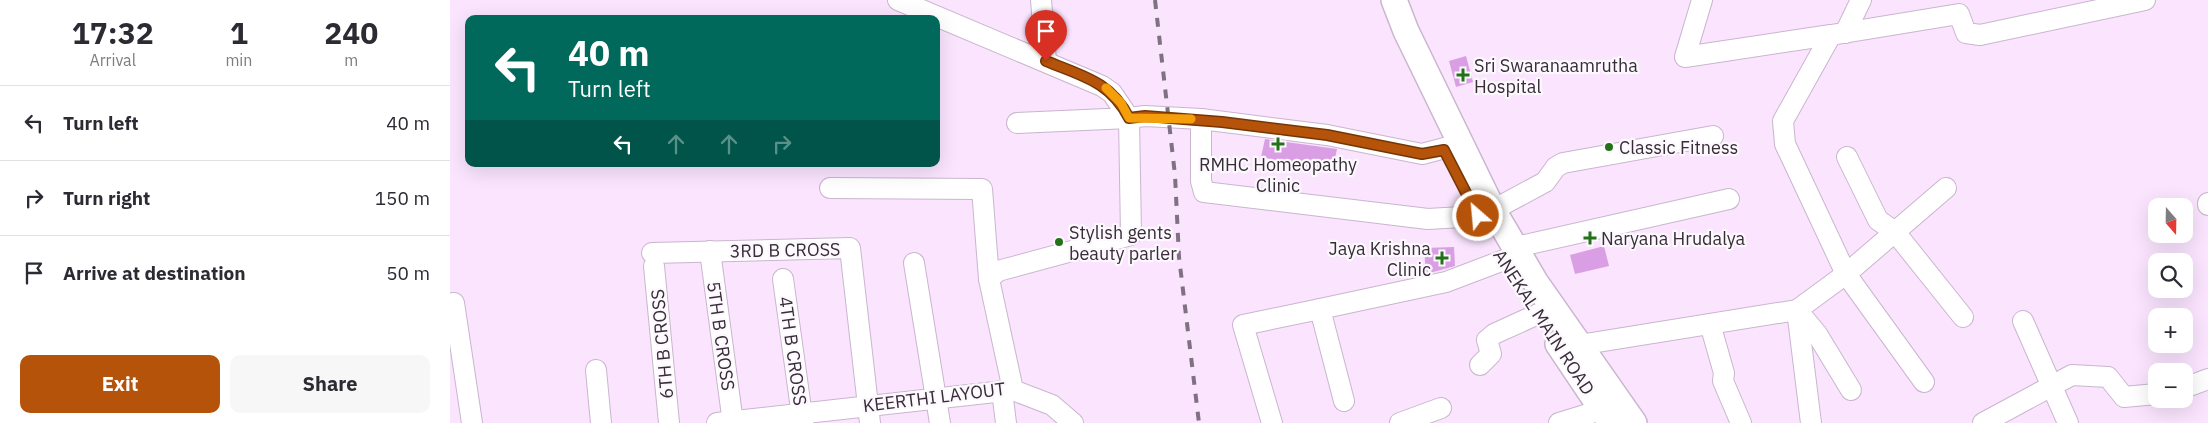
<!DOCTYPE html>
<meta charset="utf-8">
<style>
:root{--surface:#fff;--page:#f7f7f7;--text:#2b2b33;--muted:#7c7c81;--line:#e1e1e2;--accent:#b45309}
body{margin:0;font-family:"IBM Plex Sans",sans-serif;background:var(--page);color:var(--text);height:100vh;display:flex;flex-direction:column;font-size:19px;white-space:nowrap}
*{box-sizing:border-box;margin:0}
p{font-size:16px;color:var(--muted)}
.icon{flex:none;width:28px;height:28px;fill:none;stroke:currentColor;stroke-width:2;stroke-linecap:round;stroke-linejoin:round}
.map{position:relative;flex:1;overflow:hidden}
.drawer{display:flex;flex-direction:column;background:var(--surface);width:450px}
.drawer>*{flex:none}
.guide{position:absolute;left:15px;top:15px;width:475px;height:152px;border-radius:10px;box-shadow:0 5px 20px #0002;background:#00695c;color:#fff;overflow:hidden}
.needle{width:32px;rotate:160deg}
.buttons{position:absolute;left:1698px;top:198px;display:grid;gap:10px}
.buttons a{display:grid;place-items:center;width:45px;height:45px;border-radius:10px;background:var(--surface);box-shadow:0 5px 20px #0002;font-size:25px}
.pin{position:absolute;display:grid;place-items:center;width:42px;height:42px;color:#fff;margin:-51px -21px;border-radius:50% 50% 50% 0;rotate:-45deg;box-shadow:0 0 5px #0007}
.pin .icon{rotate:45deg}
.me{position:absolute;width:55px;margin:-28px;rotate:333deg;stroke-linejoin:round;filter:drop-shadow(0 0 4px #0008)}
.turn{display:flex;align-items:center;gap:18px;height:105px;padding:0 20px;font-size:22px}
.turn .icon{width:65px;height:65px;stroke-width:2.5}
.turn b{display:block;font-size:35px;line-height:42px}
.lanes{display:flex;align-items:center;height:48px;padding:0 20px;background:#0003;justify-content:center;gap:25px;direction:ltr}
.lanes .off{opacity:.35}
.eta{display:flex;justify-content:space-evenly;align-items:center;height:85px;text-align:center}
.eta b{font-size:30px;font-weight:700;line-height:35px}
.action{display:flex;gap:10px;margin-top:auto;padding:10px 20px}
.action a{flex:1;height:58px;border-radius:10px;background:var(--accent);color:#fff;font-size:20px;font-weight:700;line-height:58px;text-align:center}
.action a+a{background:var(--page);color:var(--text)}
ul{padding:0;list-style:none}
li{display:flex;align-items:center;gap:15px;height:75px;padding:0 20px;border-top:1px solid var(--line)}
li div{flex:1}
li b{display:block;font-size:19px}
li em{font-style:normal}
main{display:flex;flex:1;min-height:0}
.map>svg:first-child{display:block}
.building{fill:#da9ee4}
.lines{fill:none;stroke-linecap:round;stroke-linejoin:round}
.minor-casing{stroke:#cab5ce;stroke-width:22}
.major-casing{stroke:#cab5ce;stroke-width:28}
.minor{stroke:#fff;stroke-width:20}
.major{stroke:#fff;stroke-width:25}
.rail{stroke:#7f7181;stroke-width:4;stroke-dasharray:9 9;stroke-linecap:butt}
.route-casing{stroke:#753606;stroke-width:12}
.route{stroke:#b45309;stroke-width:9}
.slow{stroke:#f59e0b;stroke-width:9}
.poi-dot{fill:#237219;stroke:#fcf8fd;stroke-width:2}
.labels{text-anchor:middle;dominant-baseline:central;stroke-width:4.5;stroke-linejoin:round;paint-order:stroke}
.poi-label{font-size:18px;fill:#362d37;stroke:#fcf8fd;text-anchor:start}
.street-label{font-size:18px;fill:#362d37;stroke:#fcf8fd}
</style>
<main>
<section class="drawer">
<div class="eta">
<div><b>17:32</b><p>Arrival</p></div>
<div><b>1</b><p>min</p></div>
<div><b>240</b><p>m</p></div>
</div>
<ul>
<li><svg class="icon" aria-label="left" viewBox="0 0 24 24"><path d="M17 20v-9H6M10 6l-5 5 5 5"/></svg><div><b>Turn left</b></div><em>40 m</em></li>
<li><svg class="icon" aria-label="right" viewBox="0 0 24 24"><path d="M7 20v-9h11M14 6l5 5-5 5"/></svg><div><b>Turn right</b></div><em>150 m</em></li>
<li><svg class="icon" aria-label="arrive" viewBox="0 0 24 24"><path d="M6 21V4h12l-3 4 3 4H6"/></svg><div><b>Arrive at destination</b></div><em>50 m</em></li>
</ul>
<div class="action"><a>Exit</a><a>Share</a></div>
</section>
<div class="map">
<svg width="1758" height="423" viewBox="0 0 1758 423">
<rect width="100%" height="100%" fill="#fae4fe"/>
<!-- building -->
<g class="building">
<path d="M1016 56 1023 82 1006 87 999 61Z"/>
<path d="M815 139 887 149 882 172 811 157Z"/>
<path d="M1154 246 1159 266 1125 274 1120 255Z"/>
<path d="M1004 247 1005 266 976 274 974 248Z"/>
</g>
<g class="lines">
<defs>
<g id="minor">
<path d="M448 0 652 86 662 93 679 118 567 123"/>
<path d="M591 0 596 61"/>
<path d="M1252 0 1235 57 1381 35"/>
<path d="M1395 33 1411 0"/>
<path d="M751 119V181L754 192 978 219 1029 216"/>
<path d="M1397 157 1428 220 1445 232 1513 317"/>
<path d="M380 188 532 189 539 279"/>
<path d="M1758 203V205"/>
<path d="M1043 210 1095 182 1106 167 1113 163 1263 136"/>
<path d="M1066 247 1279 199"/>
<path d="M260 251 283 423"/>
<path d="M202 253 400 248 420 423"/>
<path d="M464 263 490 423"/>
<path d="M204 266 219 423"/>
<path d="M333 279 353 423"/>
<path d="M4 303 22 423"/>
<path d="M1347 310 1361 423"/>
<path d="M1347 310 1367 334 1401 390"/>
<path d="M1573 321 1618 423"/>
<path d="M1260 324 1274 373 1273 381 1291 423"/>
<path d="M1129 345 1347 310 1396 274 1496 188"/>
<path d="M1030 365 1041 354 1037 340 1044 334 1088 314"/>
<path d="M146 370 151 423"/>
<path d="M1474 382 1396 274 1335 144 1333 121 1381 35 1509 14 1516 33 1530 35 1695 0"/>
<path d="M1734 388 1758 379"/>
<path d="M563 390 602 405 623 423"/>
<path d="M552 391 556 423"/>
<path d="M894 401 870 309 996 282 1054 260"/>
<path d="M267 423 563 390 539 279 548 271 681 235 679 118 695 116 751 119 877 135 972 154 1010 144"/>
<path d="M822 423 793 325 870 309"/>
<path d="M950 423 991 408"/>
<path d="M1109 423 1151 410"/>
<path d="M1533 423 1622 375 1658 377 1674 397 1706 394"/>
</g>
<g id="major">
<path d="M944 0 956 31 1043 210 1086 283 1184 423"/>
<path d="M1108 344 1161 423"/>
</g>
</defs>
<!-- minor casing -->
<use href="#minor" class="minor-casing"/>
<!-- major casing -->
<use href="#major" class="major-casing"/>
<!-- minor -->
<use href="#minor" class="minor"/>
<!-- major -->
<use href="#major" class="major"/>
<!-- rail -->
<path class="rail" d="M705 0 725 175 729 257 749 423"/>
</g>
<g class="lines">
<defs>
<path id="route" d="M596 61C632 76 660 81 679 118L695 116 772 122 877 135 972 154 994 150 1028 216"/>
</defs>
<!-- route casing -->
<use href="#route" class="route-casing"/>
<!-- route -->
<use href="#route" class="route"/>
<!-- slow -->
<path class="slow" d="M656 88 671 103 679 118 741 119"/>
</g>
<!-- markers -->
<g class="poi-dot">
<path d="M1010.5 67.5h5v5h5v5h-5v5h-5v-5h-5v-5h5z"/>
<path d="M825.5 136.5h5v5h5v5h-5v5h-5v-5h-5v-5h5z"/>
<circle cx="1159" cy="147" r="5"/>
<path d="M1137.5 230.5h5v5h5v5h-5v5h-5v-5h-5v-5h5z"/>
<circle cx="609" cy="242" r="5"/>
<path d="M989.5 250.5h5v5h5v5h-5v5h-5v-5h-5v-5h5z"/>
</g>
<g class="labels">
<!-- poi labels -->
<g class="poi-label">
<text x="1024" y="65">Sri Swaranaamrutha<tspan x="1024" dy="21">Hospital</tspan></text>
<text x="1169" y="147">Classic Fitness</text>
<text x="828" y="164" text-anchor="middle">RMHC Homeopathy<tspan x="828" dy="21">Clinic</tspan></text>
<text x="619" y="232">Stylish gents<tspan x="619" dy="21">beauty parler</tspan></text>
<text x="1151" y="238">Naryana Hrudalya</text>
<text x="981" y="248" text-anchor="end">Jaya Krishna<tspan x="981" dy="21">Clinic</tspan></text>
</g>
<!-- street labels -->
<g class="street-label">
<text transform="translate(335 250) rotate(-1)">3RD B CROSS</text>
<text transform="translate(1094 322) rotate(57)">ANEKAL MAIN ROAD</text>
<text transform="translate(271 336) rotate(82)">5TH B CROSS</text>
<text transform="translate(212 344) rotate(-95)">6TH B CROSS</text>
<text transform="translate(343 351) rotate(82)">4TH B CROSS</text>
<text transform="translate(484 397) rotate(-7)">KEERTHI LAYOUT</text>
</g>
</g>
</svg>
<div class="buttons">
<a><svg class="needle" viewBox="-14 -14 28 28"><path d="M0-13l5 13h-10z" fill="#e53935"/><path d="M0 13l5-13h-10z" fill="#7c7c81"/></svg></a>
<a><svg class="icon" aria-label="search" viewBox="0 0 24 24"><circle cx="10" cy="10" r="6"/><path d="M15 15l6 6"/></svg></a>
<a>+</a>
<a>−</a>
</div>
<div class="pin" style="left:596px;top:61px;background:#d93025"><svg class="icon" aria-label="arrive" viewBox="0 0 24 24"><path d="M6 21V4h12l-3 4 3 4H6"/></svg></div>
<svg class="me" style="left:1028px;top:216px" viewBox="-20 -20 40 40"><circle r="17" fill="#b45309" stroke="#fff" stroke-width="3"/><path d="M0-11L8 9 0 5-8 9z" fill="#fff"/></svg>
<div class="guide">
<div class="turn"><svg class="icon" aria-label="left" viewBox="0 0 24 24"><path d="M17 20v-9H6M10 6l-5 5 5 5"/></svg><div><b>40 m</b>Turn left</div></div>
<div class="lanes"><svg class="icon" aria-label="left" viewBox="0 0 24 24"><path d="M17 20v-9H6M10 6l-5 5 5 5"/></svg><svg class="icon off" aria-label="ahead" viewBox="0 0 24 24"><path d="M12 20V5M6 11l6-6 6 6"/></svg><svg class="icon off" aria-label="ahead" viewBox="0 0 24 24"><path d="M12 20V5M6 11l6-6 6 6"/></svg><svg class="icon off" aria-label="right" viewBox="0 0 24 24"><path d="M7 20v-9h11M14 6l5 5-5 5"/></svg></div>
</div>
</div>
</main>
